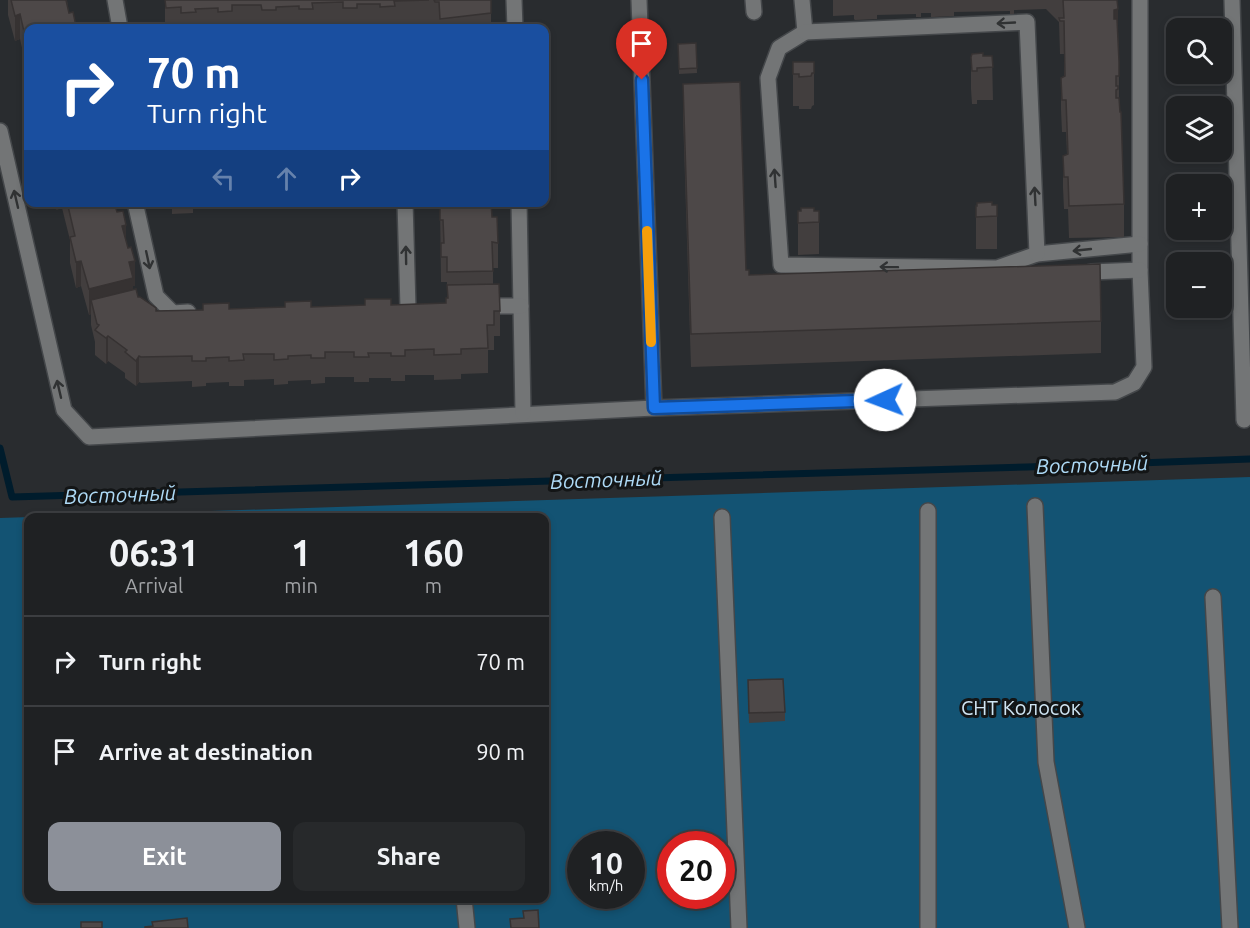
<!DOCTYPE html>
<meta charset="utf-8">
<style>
:root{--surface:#1f2123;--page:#27292b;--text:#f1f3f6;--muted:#a1a3a6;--line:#3c3e41;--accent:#8c9099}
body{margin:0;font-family:Ubuntu,sans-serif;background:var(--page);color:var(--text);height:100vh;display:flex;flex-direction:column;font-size:22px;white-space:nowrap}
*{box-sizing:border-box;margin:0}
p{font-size:20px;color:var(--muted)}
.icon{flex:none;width:33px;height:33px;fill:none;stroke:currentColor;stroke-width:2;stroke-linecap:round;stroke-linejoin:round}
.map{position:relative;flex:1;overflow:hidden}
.panel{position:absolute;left:24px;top:513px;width:525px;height:390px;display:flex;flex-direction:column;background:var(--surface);border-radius:12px;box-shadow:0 3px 9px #0003,0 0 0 2px var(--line)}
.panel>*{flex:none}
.banner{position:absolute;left:24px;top:24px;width:525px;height:183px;border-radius:12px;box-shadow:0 3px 9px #0003,0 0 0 2px var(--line);background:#1a4fa0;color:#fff;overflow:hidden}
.controls{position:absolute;left:1166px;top:18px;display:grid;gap:12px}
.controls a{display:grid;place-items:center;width:66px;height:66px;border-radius:12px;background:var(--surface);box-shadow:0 3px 9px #0003,0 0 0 2px var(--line);font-size:30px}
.speed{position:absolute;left:567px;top:831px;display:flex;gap:12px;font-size:30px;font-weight:700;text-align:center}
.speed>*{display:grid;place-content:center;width:78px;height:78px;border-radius:50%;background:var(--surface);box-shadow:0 3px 9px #0003,0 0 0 2px var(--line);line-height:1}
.speed small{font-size:15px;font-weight:400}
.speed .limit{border:9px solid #d22;background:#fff;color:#111}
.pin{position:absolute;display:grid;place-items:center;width:51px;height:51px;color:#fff;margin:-62px -26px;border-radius:50% 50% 50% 0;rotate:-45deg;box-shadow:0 0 6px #0007}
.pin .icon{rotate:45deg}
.me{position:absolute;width:66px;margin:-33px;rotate:268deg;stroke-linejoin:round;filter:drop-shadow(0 0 4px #0008)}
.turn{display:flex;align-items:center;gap:21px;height:126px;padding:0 24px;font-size:27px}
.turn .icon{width:78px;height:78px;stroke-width:2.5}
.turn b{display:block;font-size:42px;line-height:51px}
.lanes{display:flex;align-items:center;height:57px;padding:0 24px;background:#0003;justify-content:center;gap:30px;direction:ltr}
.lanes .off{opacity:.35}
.eta{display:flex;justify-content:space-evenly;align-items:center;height:102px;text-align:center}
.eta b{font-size:36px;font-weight:700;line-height:42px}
.button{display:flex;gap:12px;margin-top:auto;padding:12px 24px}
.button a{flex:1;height:69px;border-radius:12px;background:var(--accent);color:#fff;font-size:24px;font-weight:700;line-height:69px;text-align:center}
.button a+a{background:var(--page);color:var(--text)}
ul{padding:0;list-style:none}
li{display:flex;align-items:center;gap:18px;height:90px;padding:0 24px;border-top:2px solid var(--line)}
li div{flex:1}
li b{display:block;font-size:22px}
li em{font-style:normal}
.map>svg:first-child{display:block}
.green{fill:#135373;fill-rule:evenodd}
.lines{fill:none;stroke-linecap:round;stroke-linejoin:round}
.stream{stroke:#001c2c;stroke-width:7}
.minor-casing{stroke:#44474a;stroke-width:18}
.minor{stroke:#737576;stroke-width:15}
.wall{fill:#423e3e}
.shaded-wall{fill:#363232}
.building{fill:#4d4848;stroke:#363232;stroke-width:1.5}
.oneway{stroke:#303233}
.route-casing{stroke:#114b97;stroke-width:15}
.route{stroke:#1a73e8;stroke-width:10}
.slow{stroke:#f59e0b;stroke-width:10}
.labels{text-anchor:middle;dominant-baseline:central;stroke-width:6;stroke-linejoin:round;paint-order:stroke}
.park-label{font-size:20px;fill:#cfe5f3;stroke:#131516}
.water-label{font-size:21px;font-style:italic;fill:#add9f5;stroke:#131516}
</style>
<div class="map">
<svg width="1250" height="928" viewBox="0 0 1250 928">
<rect width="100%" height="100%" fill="#292c2f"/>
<!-- green -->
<path class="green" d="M1250 477V928H0V518ZM28 518H544V898H28ZM580 844H632V896H580ZM670 844H722V896H670Z"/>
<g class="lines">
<!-- stream -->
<path class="stream" d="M0 448 12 497 1027 467 1250 459"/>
<defs>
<g id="minor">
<path d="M115 0 120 28"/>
<path d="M514 0 515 28"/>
<path d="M639 0 654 408 1115 392 1134 383 1144 367 1140 270V0"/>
<path d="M753 0 754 12"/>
<path d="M802 0 805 32 779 48 768 78 781 265 997 268 1037 254 1140 244"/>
<path d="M1232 0 1244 420"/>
<path d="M805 32 1027 22 1037 254"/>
<path d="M0 131 64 410 89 437 654 408"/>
<path d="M135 202 156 296 173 313 188 312"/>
<path d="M405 202 408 308"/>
<path d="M519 202 523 413"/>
<path d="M1091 272 1140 270"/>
<path d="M498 306H521"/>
<path d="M1035 506 1046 762 1077 928"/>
<path d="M928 511V928"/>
<path d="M722 517 739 928"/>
<path d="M1213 597 1230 928"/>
<path d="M464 898 467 928"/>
</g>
</defs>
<!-- minor casing -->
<use href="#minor" class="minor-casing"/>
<!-- minor -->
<use href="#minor" class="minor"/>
</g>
<!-- wall -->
<g class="wall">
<path d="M8 0H67L69 13 76 28H28V74L20 39 15 41 8 15Z"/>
<path d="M165 0H491V28H439V27H435L434 25 395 26V28H165Z"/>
<path d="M833 0H1117L1119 62V98L1124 204V237L1069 238 1068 209H1064L1063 188V156L1067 155 1066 132H1062L1061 110V78L1064 77V54H1060L1059 22 1046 9 1014 10V14H1010V11L954 12V16L933 17H931V13H921V17H916V14L877 15V19L855 20 854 19V15L833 16Z"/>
<path d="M696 43 697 73 679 74 678 44Z"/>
<path d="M992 56 993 100H977V104H972L971 89V57Z"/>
<path d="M793 62H814V105L812 106 811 109H799V106H793Z"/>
<path d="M683 84 746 270 749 275 1101 321V353L691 367 683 116Z"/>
<path d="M55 202H115V206L126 241 135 286H133V290L138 297 156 311 446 303 447 298V282H441L440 206 445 205 444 202H491L492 217 498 243V268H493V284L500 311V336H494V350H488V373L461 374V379L434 380V375H405V381H391V378H369V382H354V377H325V383L311 384V380L288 381V384L274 385V379L244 380V386H229V382L206 383V386L192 387V381L141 383 139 382 136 386 125 378V373L108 361 106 364 95 355V342L91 325V314L89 315 81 286 76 288 70 263V240L62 208 56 210Z"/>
<path d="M172 202H193V213L172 214Z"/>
<path d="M324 202H346V209H325Z"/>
<path d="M997 205V249H976V206Z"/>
<path d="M798 211H819V254L798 255Z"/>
<path d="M748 680 785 712V721L749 723Z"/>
</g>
<!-- shaded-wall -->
<g class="shaded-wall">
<path d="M1118 9V41L1114 42V10Z"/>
<path d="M20 14V39L15 41V16Z"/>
<path d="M56 202H62V208L56 210Z"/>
<path d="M126 225V250L122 226Z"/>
<path d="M81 261V286L76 288V262Z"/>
<path d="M135 261V286H133V304L91 300V314L89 315V289L129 262Z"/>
<path d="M108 336V361L106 364V338Z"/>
<path d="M139 356V382L136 386V361Z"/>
</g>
<!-- building -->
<g class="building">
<path d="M11 0H66L69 13 73 12 76 26 70 27 71 28H28V49L20 14 15 16Z"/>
<path d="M165 0H429L394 1 395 6 380 7V4H357V8H343V2L312 3 313 9H299V6L276 7V10H262L261 5H232V11L218 12V8L195 9 196 12 181 13V7L166 8Z"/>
<path d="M434 0H491V13L440 19 439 2H435Z"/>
<path d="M1063 0H1117L1118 9 1114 10V19H1117L1119 62V76H1116V86H1118V89L1116 90V98H1119L1120 112H1121L1124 204 1069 206 1068 177H1064L1063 156 1068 154 1066 100H1062L1061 78 1065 76 1064 21H1060L1059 18H1064Z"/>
<path d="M485 26 486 28H440L441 27Z"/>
<path d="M696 43 697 68 679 69 678 44Z"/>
<path d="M983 53V56H992L993 67 977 68V71H972L971 57 972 54Z"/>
<path d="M793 62H814V73H812L811 76 799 77V74H793Z"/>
<path d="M740 82 746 270H749V275L1100 264 1101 321 691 334 683 84Z"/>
<path d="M67 202H114L117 212 123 211 126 225 122 226 128 248 131 247 135 261 129 262 133 278 89 289 81 261 76 262 70 237 75 236Z"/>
<path d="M445 202H491L492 217H497L498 243 492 242 493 271 447 272V257H441V243H444L443 220H440V206L445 205Z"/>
<path d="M992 202V205H997V216L976 217V206H977V203Z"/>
<path d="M801 208H814V211H819V222L798 223V211H801Z"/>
<path d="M499 284 500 311H494V325H487L488 348 461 349V354L434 355V349L405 350V356H391V353H368L369 357H354V352H325V358H311V355L288 356V359L274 360V354H243L244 360 229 361V357L206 358V361H192V356L141 357 139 356 136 361 125 352 127 350 108 336 106 338 95 330 99 325 97 324 91 300 136 289 138 297H140L156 308V311L203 310V304L229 303V309L285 307V302L311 301V307L365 305V299H391V305L446 303V298H448L447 285Z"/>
<path d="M783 679 785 712 749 713 748 680Z"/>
<path d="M538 910 539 928H511L510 919 524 918 523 911Z"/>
<path d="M187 918 188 928H145V927L153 926 152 922Z"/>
<rect x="81" y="922" width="21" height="6"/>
</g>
<!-- one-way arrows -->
<defs><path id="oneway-shaft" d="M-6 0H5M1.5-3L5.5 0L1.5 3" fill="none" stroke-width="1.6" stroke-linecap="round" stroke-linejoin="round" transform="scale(1.5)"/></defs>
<g class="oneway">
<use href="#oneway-shaft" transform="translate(1006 23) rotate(177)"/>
<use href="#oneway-shaft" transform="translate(775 178) rotate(-94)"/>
<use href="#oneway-shaft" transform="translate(1035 196) rotate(-93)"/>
<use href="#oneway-shaft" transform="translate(16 199) rotate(-103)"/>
<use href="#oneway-shaft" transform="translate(1082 250) rotate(174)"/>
<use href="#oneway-shaft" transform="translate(406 255) rotate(-91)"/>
<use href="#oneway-shaft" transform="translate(148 260) rotate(78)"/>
<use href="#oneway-shaft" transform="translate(889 267) rotate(-179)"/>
<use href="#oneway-shaft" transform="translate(59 389) rotate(-103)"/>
</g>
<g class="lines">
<defs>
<path id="route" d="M642 80 654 408 885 400"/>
</defs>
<!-- route casing -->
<use href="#route" class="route-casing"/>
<!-- route -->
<use href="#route" class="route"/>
<!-- slow -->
<path class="slow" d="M647 231 651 342"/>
</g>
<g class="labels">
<!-- park labels -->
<g class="park-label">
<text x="1021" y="707">СНТ Колосок</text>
</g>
<!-- water labels -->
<g class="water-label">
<text transform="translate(1092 464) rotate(-2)">Восточный</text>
<text transform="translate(606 479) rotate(-2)">Восточный</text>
<text transform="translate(120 494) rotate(-2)">Восточный</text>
</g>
</g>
</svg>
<div class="controls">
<a><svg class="icon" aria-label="search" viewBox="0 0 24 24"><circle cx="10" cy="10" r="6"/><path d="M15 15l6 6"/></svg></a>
<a><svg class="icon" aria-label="layers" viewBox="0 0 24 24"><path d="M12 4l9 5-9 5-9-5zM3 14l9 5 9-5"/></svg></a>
<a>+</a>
<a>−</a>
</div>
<div class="speed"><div>10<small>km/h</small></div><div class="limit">20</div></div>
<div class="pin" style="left:642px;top:80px;background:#d93025"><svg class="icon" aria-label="arrive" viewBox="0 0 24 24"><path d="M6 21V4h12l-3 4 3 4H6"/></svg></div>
<svg class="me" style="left:885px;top:400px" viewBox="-20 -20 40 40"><circle r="19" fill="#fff"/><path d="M0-13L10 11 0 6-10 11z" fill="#1a73e8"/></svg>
<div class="banner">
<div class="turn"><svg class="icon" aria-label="right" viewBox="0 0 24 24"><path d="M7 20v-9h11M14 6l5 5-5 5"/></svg><div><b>70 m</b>Turn right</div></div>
<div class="lanes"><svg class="icon off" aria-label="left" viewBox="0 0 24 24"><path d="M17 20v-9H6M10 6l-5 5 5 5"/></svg><svg class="icon off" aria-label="ahead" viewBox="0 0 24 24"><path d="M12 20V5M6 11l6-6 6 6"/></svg><svg class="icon" aria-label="right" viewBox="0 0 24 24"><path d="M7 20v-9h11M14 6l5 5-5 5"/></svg></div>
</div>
<section class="panel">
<div class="eta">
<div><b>06:31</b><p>Arrival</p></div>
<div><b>1</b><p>min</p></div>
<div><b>160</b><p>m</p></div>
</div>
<ul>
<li><svg class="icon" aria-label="right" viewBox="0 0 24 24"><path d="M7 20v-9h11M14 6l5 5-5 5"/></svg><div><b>Turn right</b></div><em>70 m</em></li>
<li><svg class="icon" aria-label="arrive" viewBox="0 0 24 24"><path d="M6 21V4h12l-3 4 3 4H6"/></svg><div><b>Arrive at destination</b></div><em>90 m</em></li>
</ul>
<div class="button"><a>Exit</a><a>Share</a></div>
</section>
</div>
